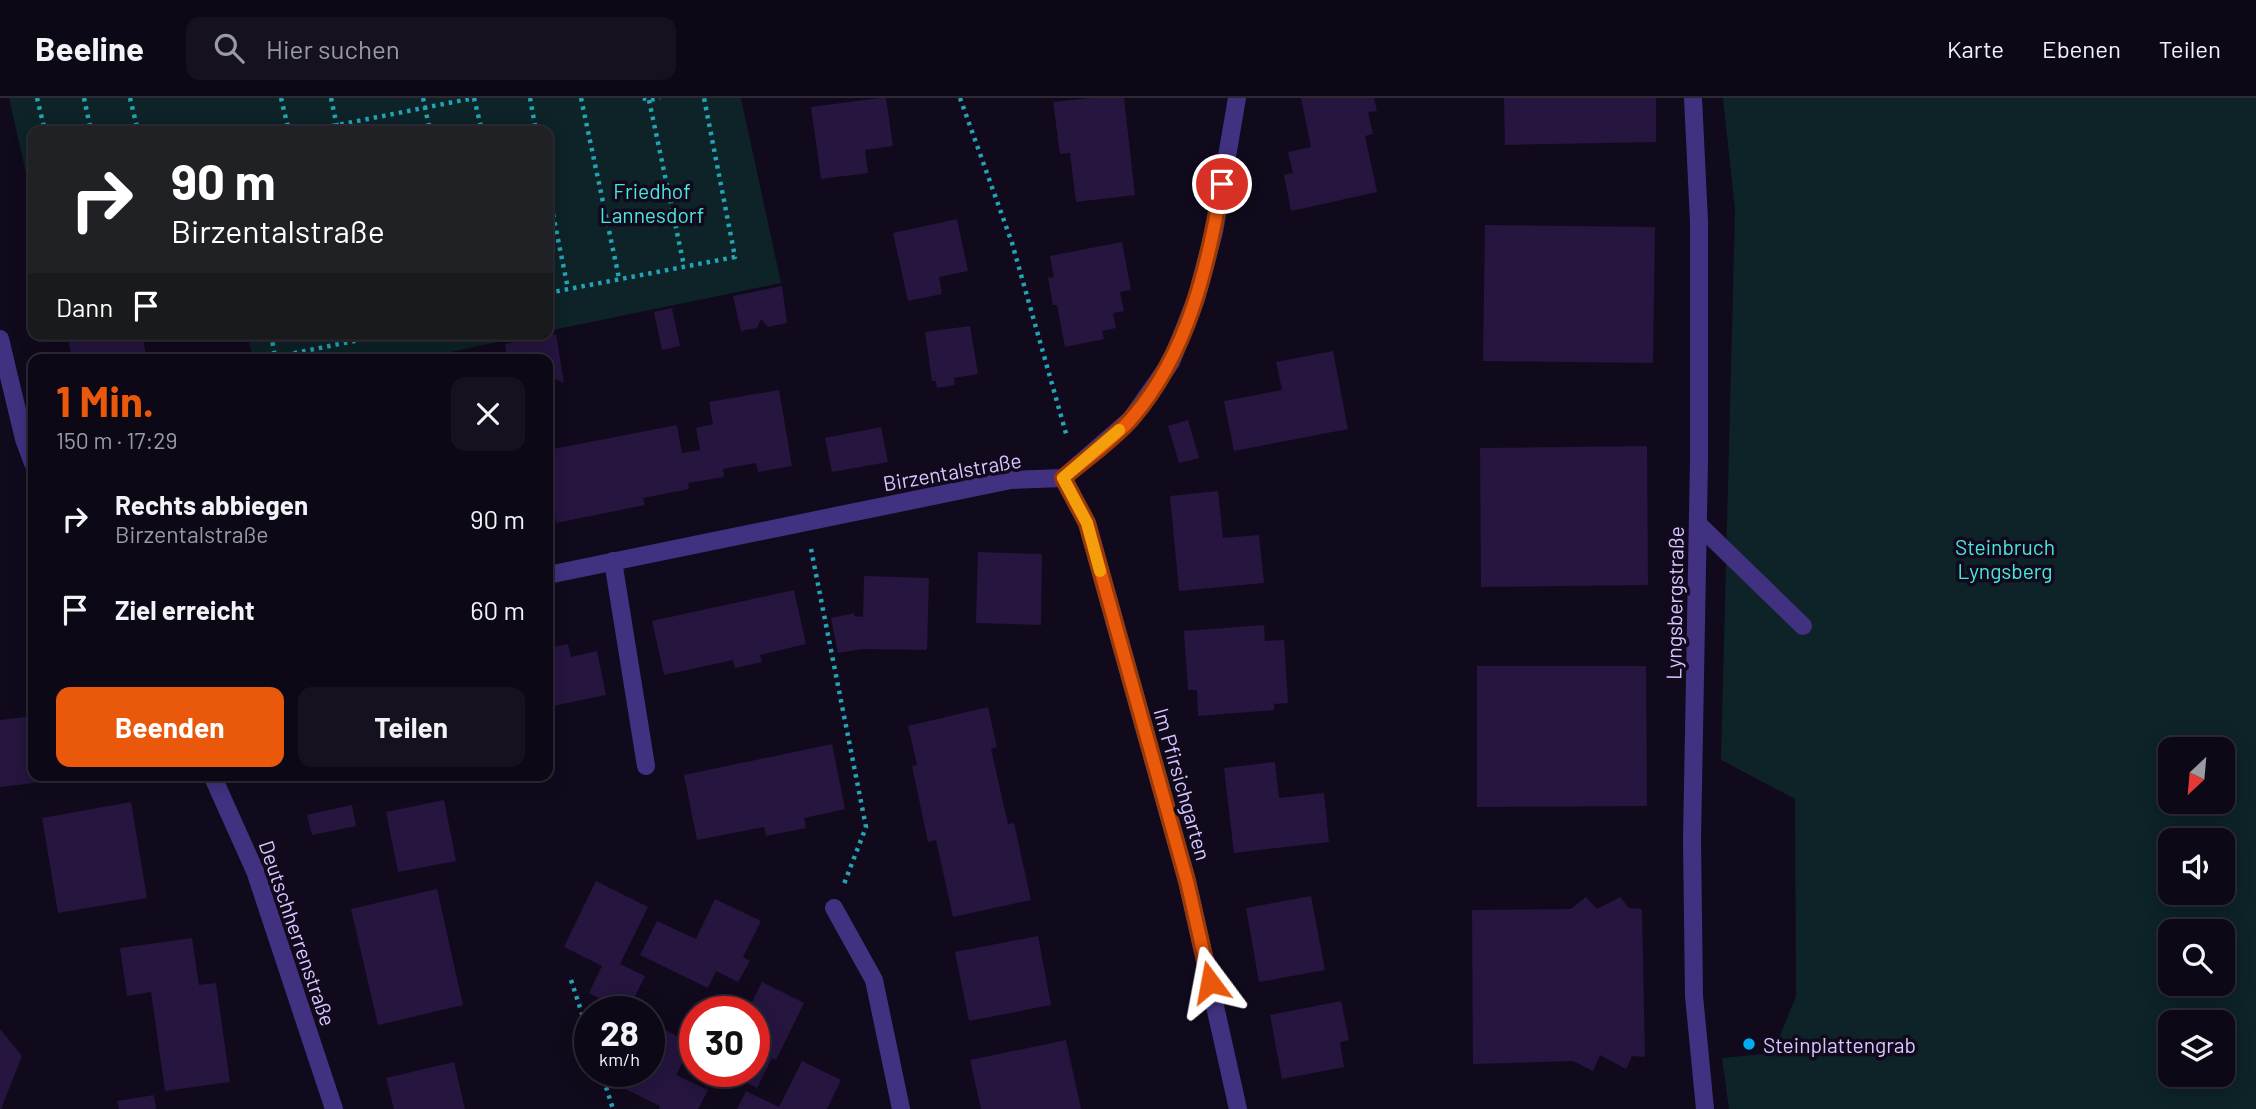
<!DOCTYPE html>
<html lang="de">
<meta charset="utf-8">
<style>
:root{--surface:#0d0816;--page:#16111f;--text:#f1f3f6;--muted:#9a9aa1;--line:#2d2935;--accent:#ea580c}
body{margin:0;font-family:Barlow,sans-serif;background:var(--page);color:var(--text);height:100vh;display:flex;flex-direction:column;font-size:26px;white-space:nowrap}
*{box-sizing:border-box;margin:0}
p{font-size:23px;color:var(--muted)}
.icon{flex:none;width:38px;height:38px;fill:none;stroke:currentColor;stroke-width:2;stroke-linecap:round;stroke-linejoin:round}
.map{position:relative;flex:1;overflow:hidden}
.side{position:absolute;left:28px;top:256px;width:525px;height:427px;display:flex;flex-direction:column;background:var(--surface);border-radius:14px;box-shadow:0 4px 18px #0003,0 0 0 2px var(--line)}
.side>*{flex:none}
.top-card{position:absolute;left:28px;top:28px;width:525px;height:214px;border-radius:14px;box-shadow:0 4px 18px #0003,0 0 0 2px var(--line);background:#202124;color:#fff;overflow:hidden}
.needle{width:46px;rotate:206deg}
.buttons{position:absolute;left:2158px;top:639px;display:grid;gap:14px}
.buttons a{display:grid;place-items:center;width:77px;height:77px;border-radius:14px;background:var(--surface);box-shadow:0 4px 18px #0003,0 0 0 2px var(--line);font-size:35px}
.speed{position:absolute;left:574px;top:898px;display:flex;gap:14px;font-size:35px;font-weight:700;text-align:center}
.speed>*{display:grid;place-content:center;width:91px;height:91px;border-radius:50%;background:var(--surface);box-shadow:0 4px 18px #0003,0 0 0 2px var(--line);line-height:1}
.speed small{font-size:18px;font-weight:400}
.speed .limit{border:10px solid #d22;background:#fff;color:#111}
.pin{position:absolute;display:grid;place-items:center;width:60px;height:60px;color:#fff;margin:-30px;border:4px solid #fff;border-radius:50%;box-shadow:0 2px 7px #0007}
.me{position:absolute;width:77px;margin:-38px;rotate:347deg;stroke-linejoin:round;filter:drop-shadow(0 0 5px #0008)}
.turn{display:flex;align-items:center;gap:24px;height:147px;padding:0 28px;font-size:32px}
.turn .icon{width:91px;height:91px;stroke-width:2.5}
.turn b{display:block;font-size:49px;line-height:60px}
.then{display:flex;align-items:center;height:66px;padding:0 28px;background:#0003;gap:14px;font-size:26px}
.round{display:grid;place-items:center;flex:none;width:74px;height:74px;border-radius:14px;background:var(--page)}
.headline{display:flex;align-items:center;justify-content:space-between;height:119px;padding:0 28px}
h1{font-size:42px;font-weight:700;line-height:52px;color:var(--accent)}
.button{display:flex;gap:14px;margin-top:auto;padding:14px 28px}
.button a{flex:1;height:80px;border-radius:14px;background:var(--accent);color:#fff;font-size:28px;font-weight:700;line-height:80px;text-align:center}
.button a+a{background:var(--page);color:var(--text)}
ul{padding:0;list-style:none}
li{display:flex;align-items:center;gap:21px;height:91px;padding:0 28px}
li div{flex:1}
li b{display:block;font-size:26px}
li em{font-style:normal}
header{display:flex;align-items:center;gap:42px;box-sizing:border-box;height:98px;padding:0 35px;background:var(--surface);border-bottom:2px solid var(--line)}
header strong{font-size:33px}
nav{display:flex;gap:38px;margin-inline-start:auto;font-size:24px}
.search{width:490px;height:63px;background:var(--page);display:flex;align-items:center;gap:18px;box-sizing:border-box;padding:0 24px;border-radius:14px;color:var(--muted);font-size:26px}
.map>svg:first-child{display:block}
.green{fill:#0d2327;fill-rule:evenodd}
.building{fill:#25153f}
.lines{fill:none;stroke-linecap:round;stroke-linejoin:round}
.path{stroke:#24a3b5;stroke-width:4.5;stroke-dasharray:3.5 5;stroke-linecap:butt}
.service{stroke:#423180;stroke-width:18}
.minor{stroke:#423180;stroke-width:18}
.tertiary{stroke:#423180;stroke-width:18}
.route-casing{stroke:#983908;stroke-width:18}
.route{stroke:#ea580c;stroke-width:12}
.slow{stroke:#f59e0b;stroke-width:12}
.poi-dot{fill:#00adf1;stroke:#110a1d;stroke-width:2.5}
.labels{text-anchor:middle;dominant-baseline:central;stroke-width:7;stroke-linejoin:round;paint-order:stroke}
.park-label{font-size:21px;fill:#4ae7dc;stroke:#110a1d}
.street-label{font-size:21px;fill:#d7c6ff;stroke:#110a1d}
.poi-label{font-size:21px;fill:#d7c6ff;stroke:#110a1d;text-anchor:start}
</style>
<header>
<strong>Beeline</strong>
<div class="search"><svg class="icon" aria-label="search" viewBox="0 0 24 24"><circle cx="10" cy="10" r="6"/><path d="M15 15l6 6"/></svg>Hier suchen</div>
<nav><a>Karte</a><a>Ebenen</a><a>Teilen</a></nav>
</header>
<div class="map">
<svg width="2256" height="1011" viewBox="0 0 2256 1011">
<rect width="100%" height="100%" fill="#110a1d"/>
<!-- green -->
<g class="green">
<path d="M9 0H741L781 185 548 233V33H33V106Z"/>
<path d="M1723 0H2256V1011H1729L1722 960 1773 955 1796 898 1795 701 1721 662 1735 112ZM2170 651H2222V704H2170ZM2170 742H2222V794H2170ZM2170 833H2222V886H2170ZM2170 924H2222V976H2170Z"/>
<path d="M247 236H535L418 261H253Z"/>
</g>
<!-- building -->
<g class="building">
<path d="M879 0H886L893 48 865 52 868 75 821 81 811 9Z"/>
<path d="M1091 0H1124L1135 97 1076 104 1070 55 1060 56 1053 4Z"/>
<path d="M1301 0H1374L1377 13 1368 14 1373 36 1365 38 1377 94 1291 113 1284 77 1293 75 1288 54 1311 49Z"/>
<path d="M1504 0H1656V44L1505 47Z"/>
<path d="M957 121 968 173 939 179 942 196 908 203 893 135Z"/>
<path d="M1485 127 1655 129 1653 265 1483 263Z"/>
<path d="M1122 144 1131 192 1120 194 1124 213 1113 215 1116 230 1102 233 1104 241 1065 249 1057 207H1053L1048 180 1054 179 1050 158Z"/>
<path d="M782 188 787 225 768 229 761 221 757 230 741 233 733 198Z"/>
<path d="M672 210 680 248 662 252 654 214Z"/>
<path d="M970 228 978 276 954 280 955 287 937 290 936 283H932L925 234Z"/>
<path d="M67 236H118L119 239 142 236 147 261H72Z"/>
<path d="M556 236 564 285 548 278V261H507L505 246Z"/>
<path d="M1333 253 1348 331 1234 353 1224 303 1282 292 1276 264Z"/>
<path d="M779 292 792 368 758 374 756 365 723 371 724 379 688 385 689 391 643 400 645 407 556 425 548 384V352L677 327 682 355 700 352 696 330 713 326 709 304Z"/>
<path d="M1188 322 1199 360 1179 365 1168 328Z"/>
<path d="M881 329 888 364 832 374 825 340Z"/>
<path d="M1647 348 1648 487 1481 489 1480 350Z"/>
<path d="M1218 393 1223 440 1259 437 1264 485 1179 493 1170 398Z"/>
<path d="M978 454 1042 456 1041 527 976 525Z"/>
<path d="M864 478 929 480 927 552 863 551 838 555 831 520 854 515V518L863 519Z"/>
<path d="M794 492 806 546 760 557 762 564 735 570 733 562 664 577 652 523Z"/>
<path d="M1264 527 1265 543 1284 542 1288 605 1274 606V612L1198 618 1197 592H1188L1184 533Z"/>
<path d="M568 546 571 559 597 553 606 597 548 609V550Z"/>
<path d="M1477 568H1646L1647 708 1477 709Z"/>
<path d="M988 609 997 649 991 651 1008 726 1014 725 1031 802 953 819 936 742 928 744 912 668 917 667 908 628Z"/>
<path d="M33 618V677H50L51 683 0 689V622Z"/>
<path d="M832 646 845 711 804 720 806 730 766 738 764 729 697 742 684 677Z"/>
<path d="M1275 664 1279 700 1324 695 1329 744 1234 755 1224 670Z"/>
<path d="M444 702 456 763 398 774 386 714Z"/>
<path d="M131 704 147 800 58 815 42 720Z"/>
<path d="M352 707 356 728 312 737 307 717Z"/>
<path d="M596 783 648 809 620 866 645 878 632 904 651 914H625L589 895 602 868 564 849Z"/>
<path d="M437 791 463 907 378 927 351 811Z"/>
<path d="M1311 798 1325 872 1259 884 1246 810Z"/>
<path d="M1586 799 1597 811 1620 799 1629 810 1642 811 1645 959 1632 958 1626 971 1600 957 1593 973 1573 963 1473 966 1472 812 1571 811Z"/>
<path d="M715 801 761 823 743 859 750 863 738 884 716 873 708 890 640 857 657 823 696 841Z"/>
<path d="M1038 838 1051 907 969 923 955 854Z"/>
<path d="M192 840 199 887 216 885 230 984 165 993 151 894 127 898 120 850Z"/>
<path d="M762 884 804 905 776 962 772 960 757 990 724 973H754V914H747Z"/>
<path d="M1341 903 1349 942 1340 944 1344 969 1282 981 1270 917Z"/>
<path d="M649 924 691 945 695 939V959L687 955 676 977 708 992 698 1011H659L660 1008 619 988 627 973H649Z"/>
<path d="M0 931 22 958 1 1011H0Z"/>
<path d="M1066 942 1081 1011H981L970 962Z"/>
<path d="M802 963 841 982 827 1011H737L746 993 779 1009Z"/>
<path d="M454 964 465 1011H394L386 980Z"/>
<path d="M154 997 156 1011H119L117 1003Z"/>
</g>
<g class="lines">
<!-- path -->
<g class="path">
<path d="M37 0 45 33"/>
<path d="M84 0 91 33"/>
<path d="M130 0 138 33"/>
<path d="M281 0 289 33"/>
<path d="M331 0 338 33"/>
<path d="M423 0 430 33"/>
<path d="M474 0 482 33"/>
<path d="M530 0 536 33"/>
<path d="M581 0 619 180"/>
<path d="M643 0 649 2 660 0"/>
<path d="M960 0 1012 145 1067 339"/>
<path d="M649 2 684 168"/>
<path d="M307 33 474 0"/>
<path d="M548 91 568 191"/>
<path d="M548 195 735 159 704 0"/>
<path d="M271 236 275 259 379 238"/>
<path d="M471 236 472 238 482 236"/>
<path d="M811 451 866 729 844 786"/>
<path d="M571 882 590 940"/>
<path d="M601 973 613 1011"/>
</g>
<!-- service -->
<g class="service">
<path d="M1698 426 1803 528"/>
<path d="M613 463 646 668"/>
</g>
<!-- minor -->
<g class="minor">
<path d="M1693 0 1699 123V362L1692 742 1694 898 1705 1011"/>
<path d="M1063 380 1087 425 1187 783 1238 1011"/>
<path d="M548 477 1011 382 1063 380 1131 321 1171 264 1196 201 1214 134 1237 0"/>
<path d="M834 810 874 882 901 1011"/>
</g>
<!-- tertiary -->
<g class="tertiary">
<path d="M0 241 24 341 33 365"/>
<path d="M212 677 255 773 334 1011"/>
</g>
</g>
<g class="lines">
<defs>
<path id="route" d="M1210 884 1187 783 1087 425 1063 380C1085 361 1113 342 1132 320 1188 255 1208 169 1222 86"/>
</defs>
<!-- route casing -->
<use href="#route" class="route-casing"/>
<!-- route -->
<use href="#route" class="route"/>
<!-- slow -->
<path class="slow" d="M1100 473 1087 425 1063 380 1119 332"/>
</g>
<!-- markers -->
<circle class="poi-dot" cx="1749" cy="946" r="7"/>
<g class="labels">
<!-- park labels -->
<g class="park-label">
<text x="652" y="92">Friedhof<tspan x="652" dy="24">Lannesdorf</tspan></text>
<text x="2005" y="448">Steinbruch<tspan x="2005" dy="24">Lyngsberg</tspan></text>
</g>
<!-- street labels -->
<g class="street-label">
<text transform="translate(952 373) rotate(-10)">Birzentalstraße</text>
<text transform="translate(1674 505) rotate(-89)">Lyngsbergstraße</text>
<text transform="translate(1183 686) rotate(74)">Im Pfirsichgarten</text>
<text transform="translate(298 835) rotate(71)">Deutschherrenstraße</text>
</g>
<!-- poi labels -->
<g class="poi-label">
<text x="1763" y="946">Steinplattengrab</text>
</g>
</g>
</svg>
<div class="buttons">
<a><svg class="needle" viewBox="-14 -14 28 28"><path d="M0-13l5 13h-10z" fill="#e53935"/><path d="M0 13l5-13h-10z" fill="#9a9aa1"/></svg></a>
<a><svg class="icon" aria-label="sound" viewBox="0 0 24 24"><path d="M4 9h4l5-4v14l-5-4H4zM17 9q2 3 0 6"/></svg></a>
<a><svg class="icon" aria-label="search" viewBox="0 0 24 24"><circle cx="10" cy="10" r="6"/><path d="M15 15l6 6"/></svg></a>
<a><svg class="icon" aria-label="layers" viewBox="0 0 24 24"><path d="M12 4l9 5-9 5-9-5zM3 14l9 5 9-5"/></svg></a>
</div>
<div class="speed"><div>28<small>km/h</small></div><div class="limit">30</div></div>
<div class="pin" style="left:1222px;top:86px;background:#d93025"><svg class="icon" aria-label="arrive" viewBox="0 0 24 24"><path d="M6 21V4h12l-3 4 3 4H6"/></svg></div>
<svg class="me" style="left:1210px;top:884px" viewBox="-20 -20 40 40"><path d="M0-17L14 15 0 8-14 15z" fill="#ea580c" stroke="#fff" stroke-width="4"/></svg>
<div class="top-card">
<div class="turn"><svg class="icon" aria-label="right" viewBox="0 0 24 24"><path d="M7 20v-9h11M14 6l5 5-5 5"/></svg><div><b>90 m</b>Birzentalstraße</div></div>
<div class="then">Dann<svg class="icon" aria-label="arrive" viewBox="0 0 24 24"><path d="M6 21V4h12l-3 4 3 4H6"/></svg></div>
</div>
<section class="side">
<div class="headline"><div><h1>1 Min.</h1><p>150 m · 17:29</p></div><a class="round"><svg class="icon" aria-label="close" viewBox="0 0 24 24"><path d="M6 6l12 12M18 6L6 18"/></svg></a></div>
<ul>
<li><svg class="icon" aria-label="right" viewBox="0 0 24 24"><path d="M7 20v-9h11M14 6l5 5-5 5"/></svg><div><b>Rechts abbiegen</b><p>Birzentalstraße</p></div><em>90 m</em></li>
<li><svg class="icon" aria-label="arrive" viewBox="0 0 24 24"><path d="M6 21V4h12l-3 4 3 4H6"/></svg><div><b>Ziel erreicht</b></div><em>60 m</em></li>
</ul>
<div class="button"><a>Beenden</a><a>Teilen</a></div>
</section>
</div>
